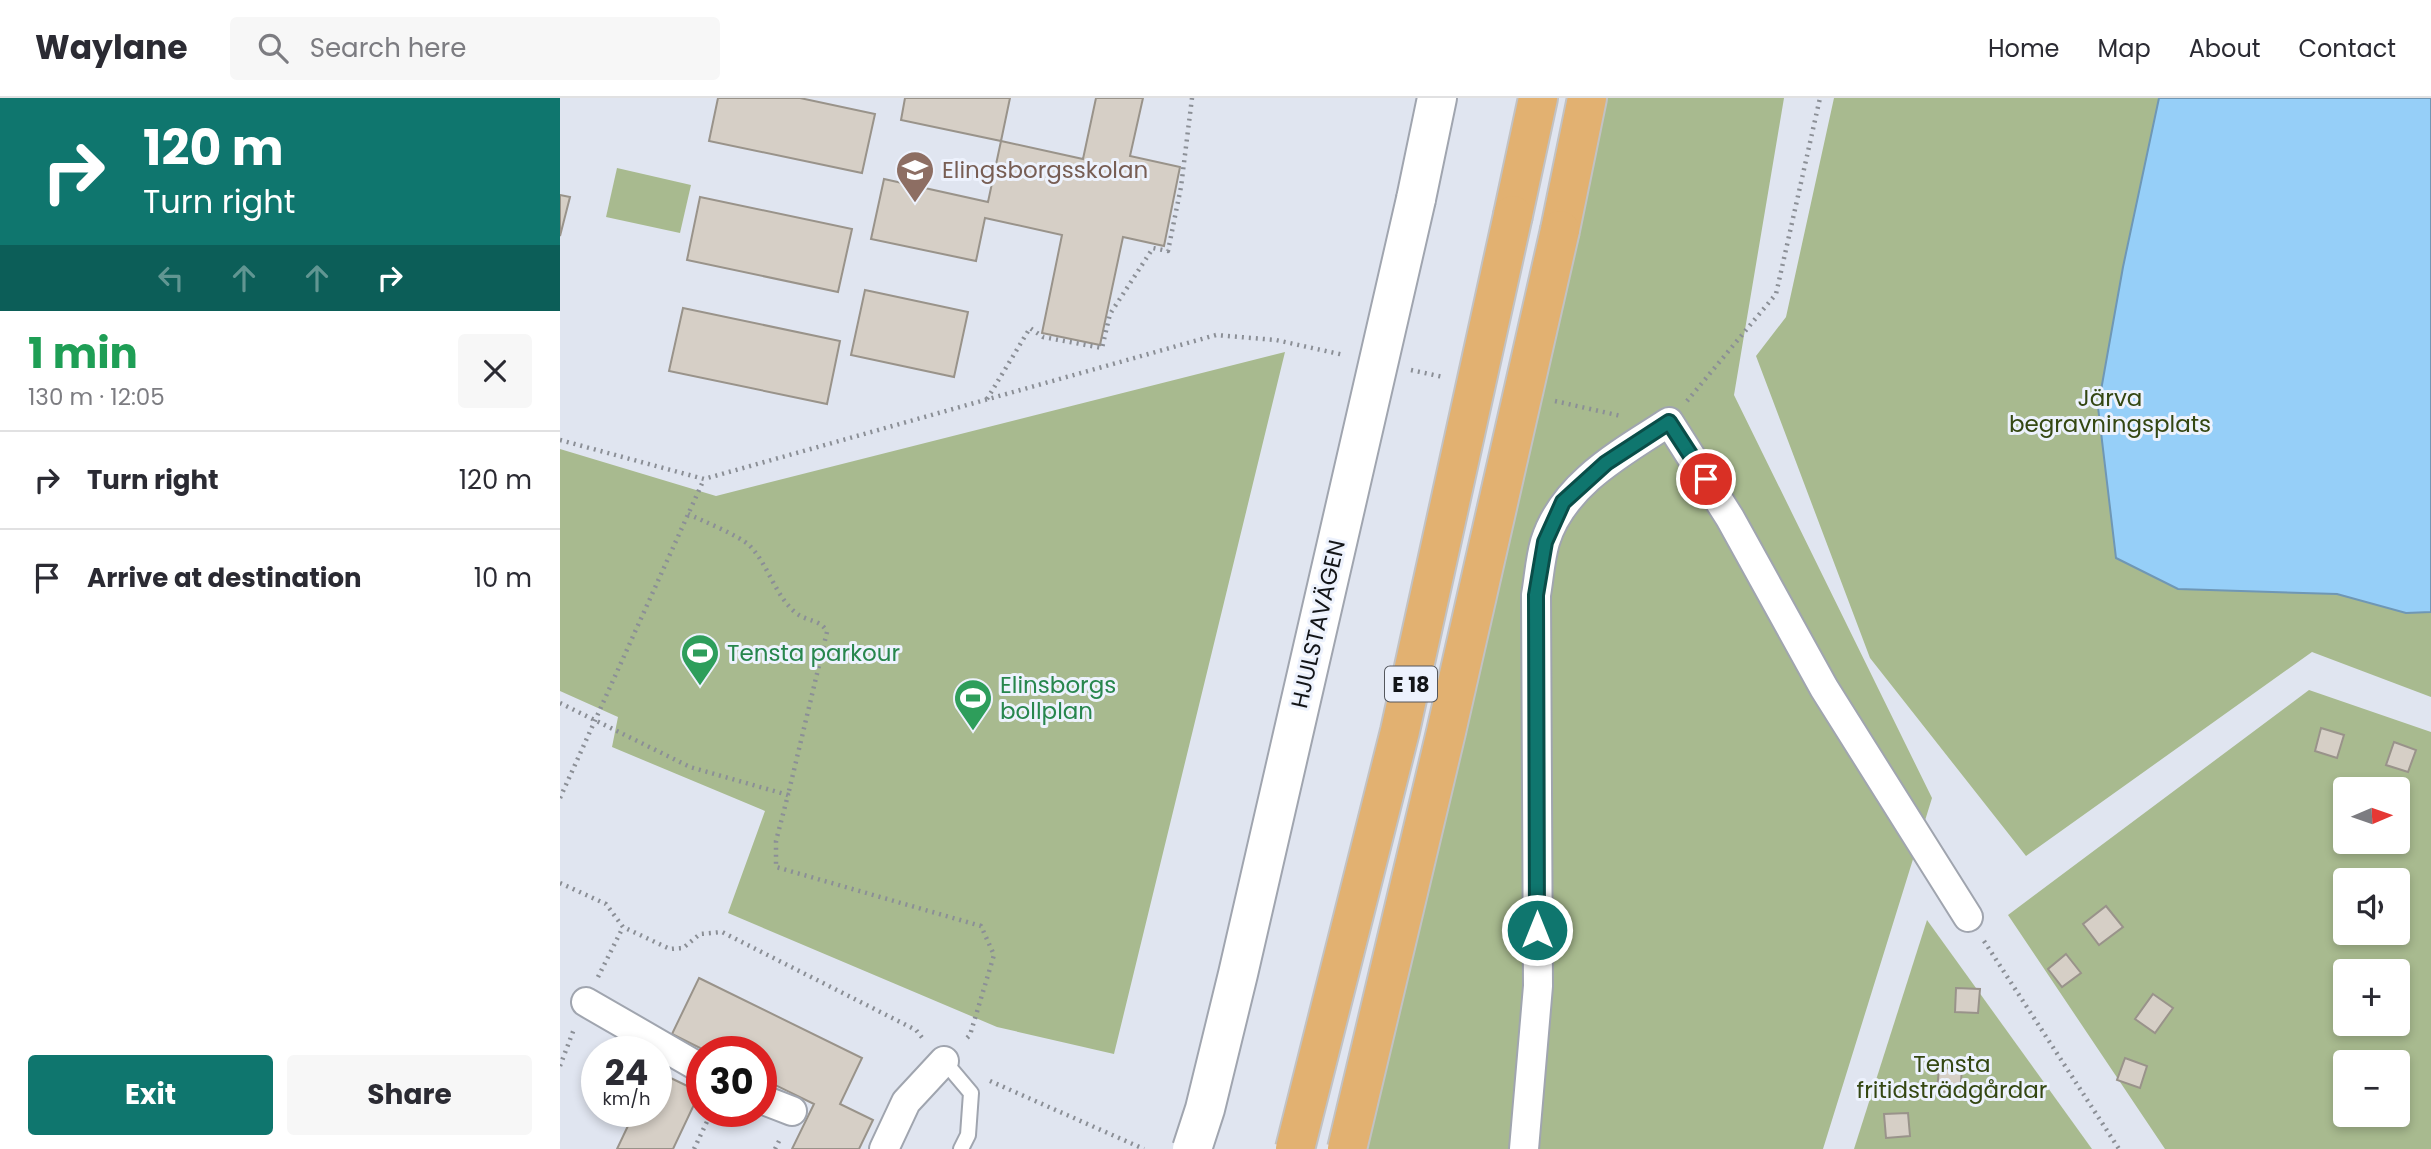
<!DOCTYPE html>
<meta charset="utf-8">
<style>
:root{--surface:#fff;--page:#f7f7f7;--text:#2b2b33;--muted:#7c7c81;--line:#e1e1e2;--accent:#0f766e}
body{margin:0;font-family:Poppins,sans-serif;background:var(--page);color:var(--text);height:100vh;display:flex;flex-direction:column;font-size:26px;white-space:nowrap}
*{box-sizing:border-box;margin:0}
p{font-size:23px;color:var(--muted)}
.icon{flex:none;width:38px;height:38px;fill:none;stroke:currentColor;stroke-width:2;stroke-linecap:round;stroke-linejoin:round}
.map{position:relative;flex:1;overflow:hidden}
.details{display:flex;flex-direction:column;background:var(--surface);width:560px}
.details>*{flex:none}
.banner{background:#0f766e;color:#fff;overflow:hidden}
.needle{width:46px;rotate:88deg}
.controls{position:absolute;left:1773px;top:679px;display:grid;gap:14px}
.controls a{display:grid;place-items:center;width:77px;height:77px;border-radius:7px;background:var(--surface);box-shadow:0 4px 10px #0003;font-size:35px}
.speed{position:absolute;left:21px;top:938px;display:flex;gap:14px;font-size:35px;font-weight:700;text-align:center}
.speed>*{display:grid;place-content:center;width:91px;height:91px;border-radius:50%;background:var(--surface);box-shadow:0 4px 10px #0003;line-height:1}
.speed small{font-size:18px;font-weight:400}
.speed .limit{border:10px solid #d22;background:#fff;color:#111}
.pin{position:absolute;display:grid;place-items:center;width:60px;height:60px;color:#fff;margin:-30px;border:4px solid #fff;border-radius:50%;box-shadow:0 2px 7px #0007}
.me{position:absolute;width:77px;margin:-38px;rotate:0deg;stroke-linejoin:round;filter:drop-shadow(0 0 5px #0008)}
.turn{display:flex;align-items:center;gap:24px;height:147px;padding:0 28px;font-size:32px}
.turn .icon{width:91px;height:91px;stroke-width:2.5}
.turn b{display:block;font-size:49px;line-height:60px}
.lanes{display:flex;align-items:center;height:66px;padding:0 28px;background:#0003;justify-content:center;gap:35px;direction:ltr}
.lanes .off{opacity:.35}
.round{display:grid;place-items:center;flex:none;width:74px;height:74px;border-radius:7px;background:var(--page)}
.headline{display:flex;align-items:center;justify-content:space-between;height:119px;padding:0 28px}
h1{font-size:42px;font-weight:700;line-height:52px;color:#1e9e55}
.button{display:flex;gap:14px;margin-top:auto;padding:14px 28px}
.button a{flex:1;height:80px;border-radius:7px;background:var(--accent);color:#fff;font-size:28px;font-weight:700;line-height:80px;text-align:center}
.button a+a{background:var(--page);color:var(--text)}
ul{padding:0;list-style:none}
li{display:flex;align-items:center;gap:21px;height:98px;padding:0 28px;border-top:2px solid var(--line)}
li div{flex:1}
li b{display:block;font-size:26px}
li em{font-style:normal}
header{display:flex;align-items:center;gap:42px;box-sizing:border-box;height:98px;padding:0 35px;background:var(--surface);border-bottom:2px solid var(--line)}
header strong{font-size:33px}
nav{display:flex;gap:38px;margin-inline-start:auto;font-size:24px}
.search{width:490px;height:63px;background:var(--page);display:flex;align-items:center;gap:18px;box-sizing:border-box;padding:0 24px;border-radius:7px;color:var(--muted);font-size:26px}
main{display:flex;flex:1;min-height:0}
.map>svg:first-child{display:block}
.green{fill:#a8ba8f;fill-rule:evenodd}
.water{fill:#96cff8;stroke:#6f97b5;stroke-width:2}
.building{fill:#d6cfc6;stroke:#99938a;stroke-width:2}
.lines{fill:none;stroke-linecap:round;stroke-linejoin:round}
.lane-casing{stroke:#a0a5af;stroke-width:18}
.street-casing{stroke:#a0a5af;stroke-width:32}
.secondary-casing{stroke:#a0a5af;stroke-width:42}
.highway-casing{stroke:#c2c2c3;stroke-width:42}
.path{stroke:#8b8f96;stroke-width:4.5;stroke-dasharray:2 5;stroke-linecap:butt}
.lane{stroke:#fff;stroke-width:14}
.street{stroke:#fff;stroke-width:28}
.secondary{stroke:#fff;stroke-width:38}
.highway{stroke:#e2b171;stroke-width:38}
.secondary-bridge-casing{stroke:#a0a5af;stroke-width:42;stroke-linecap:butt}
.highway-bridge-casing{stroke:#c2c2c3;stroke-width:42;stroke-linecap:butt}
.secondary-bridge{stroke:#fff;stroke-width:38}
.highway-bridge{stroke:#e2b171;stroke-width:38}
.route-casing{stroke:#0a4d48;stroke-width:18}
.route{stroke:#0f766e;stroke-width:12}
.labels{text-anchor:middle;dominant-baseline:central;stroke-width:6;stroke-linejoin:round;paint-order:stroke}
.shield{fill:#edf2fd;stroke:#54575d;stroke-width:2}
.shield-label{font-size:21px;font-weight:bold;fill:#131518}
.education-label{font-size:23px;fill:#785e54;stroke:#edf2fd;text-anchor:start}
.park-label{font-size:23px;fill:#344712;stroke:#edf2fd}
.street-label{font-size:23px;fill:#131518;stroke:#edf2fd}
.leisure-label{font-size:23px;fill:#27864d;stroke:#edf2fd;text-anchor:start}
</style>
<header>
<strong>Waylane</strong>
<div class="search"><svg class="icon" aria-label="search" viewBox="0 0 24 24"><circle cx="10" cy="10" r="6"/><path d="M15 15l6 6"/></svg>Search here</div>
<nav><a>Home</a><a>Map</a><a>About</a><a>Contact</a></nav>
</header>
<main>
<section class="details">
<div class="banner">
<div class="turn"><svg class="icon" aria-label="right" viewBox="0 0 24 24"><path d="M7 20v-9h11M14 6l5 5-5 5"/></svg><div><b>120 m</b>Turn right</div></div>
<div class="lanes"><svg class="icon off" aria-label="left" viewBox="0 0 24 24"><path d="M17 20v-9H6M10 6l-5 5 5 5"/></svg><svg class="icon off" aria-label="ahead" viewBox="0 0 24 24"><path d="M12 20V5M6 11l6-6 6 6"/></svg><svg class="icon off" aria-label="ahead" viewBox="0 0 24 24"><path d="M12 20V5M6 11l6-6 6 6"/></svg><svg class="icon" aria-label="right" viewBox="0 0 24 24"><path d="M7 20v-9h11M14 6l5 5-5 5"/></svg></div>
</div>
<div class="headline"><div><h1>1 min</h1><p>130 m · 12:05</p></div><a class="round"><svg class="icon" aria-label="close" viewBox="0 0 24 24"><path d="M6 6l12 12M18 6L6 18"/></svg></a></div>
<ul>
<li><svg class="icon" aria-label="right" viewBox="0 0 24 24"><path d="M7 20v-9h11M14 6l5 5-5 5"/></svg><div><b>Turn right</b></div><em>120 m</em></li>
<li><svg class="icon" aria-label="arrive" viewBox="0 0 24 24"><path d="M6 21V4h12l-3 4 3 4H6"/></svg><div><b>Arrive at destination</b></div><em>10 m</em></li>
</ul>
<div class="button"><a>Exit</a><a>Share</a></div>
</section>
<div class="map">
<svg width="1871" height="1051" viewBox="0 0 1871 1051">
<rect width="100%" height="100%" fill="#e0e5f0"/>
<!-- green -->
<g class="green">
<path d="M1031 0H1224L1174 297 1372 700 1263 1051H777Z"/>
<path d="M1274 0H1871V599L1752 554 1466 758 1310 560 1196 258 1226 219Z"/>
<path d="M57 70 131 87 120 135 46 119Z"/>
<path d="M725 254 554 956 437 929 168 815 205 713 52 649 58 619 0 593V351L156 398Z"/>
<path d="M1749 592 1871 634V1051H1605L1448 817ZM1785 691H1838V744H1785ZM1785 782H1838V835H1785ZM1785 873H1838V926H1785ZM1785 964H1838V1017H1785Z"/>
<path d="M1367 822 1532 1051H1294Z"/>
</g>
<!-- water -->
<path class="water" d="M1599 0H1871V514L1846 515 1777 496 1618 491 1556 460 1538 309 1563 169Z"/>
<!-- building -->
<g class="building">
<path d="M158 0H240L315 16 302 75 149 43Z"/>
<path d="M345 0H450L441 43 341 22Z"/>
<path d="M536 0H583L570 58 620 69 604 148 563 139 540 247 482 235 502 137 425 120 416 163 311 141 324 81 428 104 441 43 523 61Z"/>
<path d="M0 97 10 99 0 138Z"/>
<path d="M140 99 292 131 278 194 127 162Z"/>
<path d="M305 192 408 214 394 279 291 257Z"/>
<path d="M123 210 280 243 267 306 109 273Z"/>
<path d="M1761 630 1784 637 1777 660 1755 653Z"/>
<path d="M1834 644 1856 652 1848 674 1826 667Z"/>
<path d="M1809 744H1833L1830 751Z"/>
<path d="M1546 808 1563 829 1539 847 1523 826Z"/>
<path d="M1506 856 1521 875 1502 889 1488 871Z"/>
<path d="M139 880 302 960 280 1006 313 1022 299 1051H232L254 1006 201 980V954H148L112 936Z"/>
<path d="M1396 890 1420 891 1418 915 1395 914Z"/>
<path d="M1593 896 1613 910 1595 935 1575 921Z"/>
<path d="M1565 960 1587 968 1580 990 1557 982Z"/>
<path d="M1379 970 1402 971 1400 995 1377 993Z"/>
<path d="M96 973 140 994 113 1051H57L75 1013H96Z"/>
<path d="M1348 1015 1350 1038 1326 1040 1324 1016Z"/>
</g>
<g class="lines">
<defs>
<path id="lane" d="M384 963 411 995 408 1037 401 1051"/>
<g id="street">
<path d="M26 904 142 971"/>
<path d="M201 1001 232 1013"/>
<path d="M324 1051 346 1004 384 963"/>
<path d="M964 1051 978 888 976 497C979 480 980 461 985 444 1003 386 1061 355 1109 324L1170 420 1264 590 1408 819"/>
</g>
<path id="secondary" d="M856 101 877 0"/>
<g id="highway">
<path d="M953 117 978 0"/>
<path d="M1000 132 1027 0"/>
</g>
</defs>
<!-- lane casing -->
<use href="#lane" class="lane-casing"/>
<!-- street casing -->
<use href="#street" class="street-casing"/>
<!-- secondary casing -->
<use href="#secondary" class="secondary-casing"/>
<!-- highway casing -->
<use href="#highway" class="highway-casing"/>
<!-- path -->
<g class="path">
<path d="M851 272 883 279"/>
<path d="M427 301 470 230 483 239 542 250 550 216 593 150 608 153 621 89 632 0"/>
<path d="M995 303 1061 318"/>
<path d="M1127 303 1216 196 1260 0"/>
<path d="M0 342 144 381 656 237 716 242 784 257"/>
<path d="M128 416C143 423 180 438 190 448 209 468 215 498 236 515 247 524 261 521 267 534L228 697"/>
<path d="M0 605 130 669 228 697 216 743V769L421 828 434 857 410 937 404 943"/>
<path d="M0 700 144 381"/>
<path d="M0 785 46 806 63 829 110 851 123 850 140 836 162 834 356 932 364 942"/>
<path d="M1424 843 1559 1051"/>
<path d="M38 879 63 829"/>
<path d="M0 968 14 931"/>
<path d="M430 983 584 1051"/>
<path d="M134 1051 152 1013"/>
<path d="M215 1051 221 1039"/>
</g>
<!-- lane -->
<use href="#lane" class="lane"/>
<!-- street -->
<use href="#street" class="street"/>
<!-- secondary -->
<use href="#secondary" class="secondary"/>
<!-- highway -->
<use href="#highway" class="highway"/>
<defs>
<path id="secondary-bridge" d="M632 1051 645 1011 678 876 856 101"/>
<g id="highway-bridge">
<path d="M735 1051 840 633 953 117"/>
<path d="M787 1051 886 634 1000 132"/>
</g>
</defs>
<!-- secondary-bridge casing -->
<use href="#secondary-bridge" class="secondary-bridge-casing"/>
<!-- highway-bridge casing -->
<use href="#highway-bridge" class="highway-bridge-casing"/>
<!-- secondary-bridge -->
<use href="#secondary-bridge" class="secondary-bridge"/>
<!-- highway-bridge -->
<use href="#highway-bridge" class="highway-bridge"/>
</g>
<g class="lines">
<defs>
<path id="route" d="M977 832 976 497 985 444 1003 404 1046 365 1109 324 1146 381"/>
</defs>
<!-- route casing -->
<use href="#route" class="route-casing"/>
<!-- route -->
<use href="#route" class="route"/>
</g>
<!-- icons -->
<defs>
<symbol id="school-pin" viewBox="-11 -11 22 30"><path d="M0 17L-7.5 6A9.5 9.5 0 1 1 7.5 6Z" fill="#8d6e63" stroke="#edf2fd"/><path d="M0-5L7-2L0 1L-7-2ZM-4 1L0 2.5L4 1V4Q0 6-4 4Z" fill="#fff"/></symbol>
<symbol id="stadium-pin" viewBox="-11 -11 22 30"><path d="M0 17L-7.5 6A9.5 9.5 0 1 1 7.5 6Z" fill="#2e9e5b" stroke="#edf2fd"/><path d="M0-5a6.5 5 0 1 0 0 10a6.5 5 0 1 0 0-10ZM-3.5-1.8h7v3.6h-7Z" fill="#fff"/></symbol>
</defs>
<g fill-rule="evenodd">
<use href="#school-pin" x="333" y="50" width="44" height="60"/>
<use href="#stadium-pin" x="118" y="533" width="44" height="60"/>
<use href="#stadium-pin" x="391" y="578" width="44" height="60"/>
</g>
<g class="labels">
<!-- shield labels -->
<rect class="shield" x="825" y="568.5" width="52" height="35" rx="5"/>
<g class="shield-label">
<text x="851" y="586">E 18</text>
</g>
<!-- education labels -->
<g class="education-label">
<text x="382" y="72">Elingsborgsskolan</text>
</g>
<!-- park labels -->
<g class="park-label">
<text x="1550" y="300">Järva<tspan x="1550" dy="26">begravningsplats</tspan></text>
<text x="1392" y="966">Tensta<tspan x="1392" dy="26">fritidsträdgårdar</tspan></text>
</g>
<!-- street labels -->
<g class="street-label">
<text transform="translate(758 526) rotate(-77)">HJULSTAVÄGEN</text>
</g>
<!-- leisure labels -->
<g class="leisure-label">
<text x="167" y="555">Tensta parkour</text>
<text x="440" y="587">Elinsborgs<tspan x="440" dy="26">bollplan</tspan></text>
</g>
</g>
</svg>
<div class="controls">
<a><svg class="needle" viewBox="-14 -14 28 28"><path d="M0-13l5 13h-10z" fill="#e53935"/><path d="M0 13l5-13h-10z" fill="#7c7c81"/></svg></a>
<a><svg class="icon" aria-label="sound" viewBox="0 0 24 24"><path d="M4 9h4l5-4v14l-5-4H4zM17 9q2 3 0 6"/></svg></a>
<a>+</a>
<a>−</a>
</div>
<div class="speed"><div>24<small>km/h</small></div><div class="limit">30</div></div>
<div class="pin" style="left:1146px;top:381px;background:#d93025"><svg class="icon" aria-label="arrive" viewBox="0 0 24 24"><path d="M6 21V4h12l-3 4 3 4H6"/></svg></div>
<svg class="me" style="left:977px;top:832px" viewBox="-20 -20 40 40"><circle r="17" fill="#0f766e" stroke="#fff" stroke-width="3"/><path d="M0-11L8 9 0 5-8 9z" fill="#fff"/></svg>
</div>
</main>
